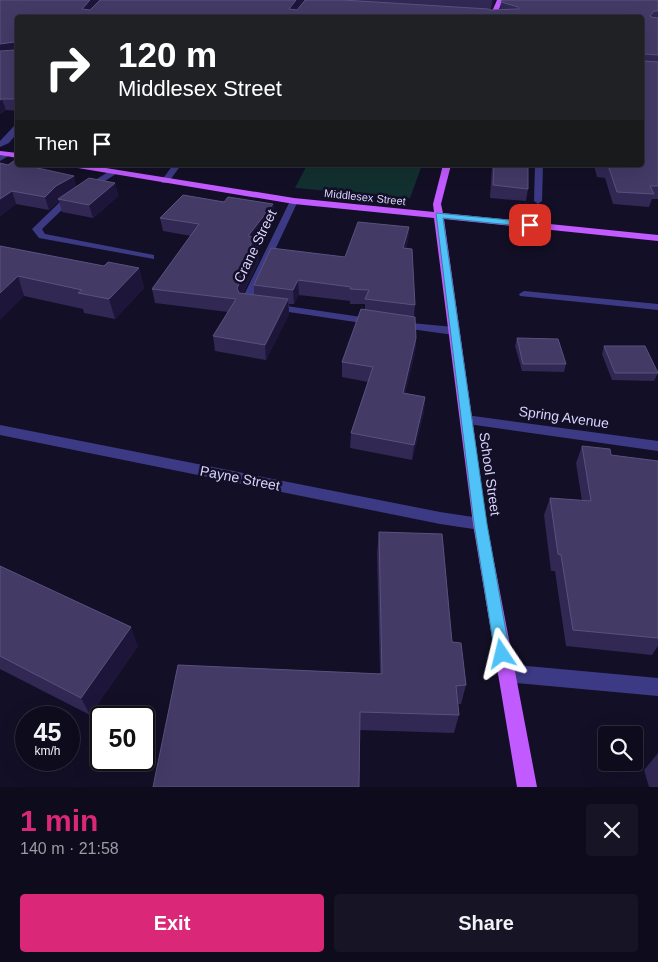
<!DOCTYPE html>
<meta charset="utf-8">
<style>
:root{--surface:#0e0b1c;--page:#171425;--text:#f1f3f6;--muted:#9b9ba3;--line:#2e2b3b;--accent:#db2777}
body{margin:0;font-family:Arial,sans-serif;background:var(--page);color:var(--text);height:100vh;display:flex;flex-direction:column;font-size:19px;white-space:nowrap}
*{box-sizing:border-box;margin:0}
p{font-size:16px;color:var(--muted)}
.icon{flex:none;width:28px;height:28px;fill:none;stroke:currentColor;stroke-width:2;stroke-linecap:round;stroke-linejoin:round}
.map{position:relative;height:787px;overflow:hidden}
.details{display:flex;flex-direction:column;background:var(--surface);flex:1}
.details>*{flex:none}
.top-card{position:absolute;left:15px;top:15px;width:629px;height:152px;border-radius:5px;box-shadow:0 5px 20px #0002,0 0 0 1px var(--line);background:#202124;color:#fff;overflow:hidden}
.fabs{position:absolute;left:598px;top:726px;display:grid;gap:10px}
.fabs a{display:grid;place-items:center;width:45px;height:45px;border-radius:5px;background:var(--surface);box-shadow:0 5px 20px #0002,0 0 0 1px var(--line);font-size:25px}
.speed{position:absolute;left:15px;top:706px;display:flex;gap:10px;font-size:25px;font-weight:700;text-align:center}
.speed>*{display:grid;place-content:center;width:65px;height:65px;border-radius:50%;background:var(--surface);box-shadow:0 5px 20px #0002,0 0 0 1px var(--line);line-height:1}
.speed small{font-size:12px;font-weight:400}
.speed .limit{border:2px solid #111;border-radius:8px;background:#fff;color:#111}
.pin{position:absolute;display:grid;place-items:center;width:42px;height:42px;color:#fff;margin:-21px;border-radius:10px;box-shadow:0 2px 8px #0006}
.me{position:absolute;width:55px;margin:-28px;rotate:350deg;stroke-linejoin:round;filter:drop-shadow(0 0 4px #0008)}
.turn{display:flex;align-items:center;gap:18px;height:105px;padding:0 20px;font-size:22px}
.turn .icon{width:65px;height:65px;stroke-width:2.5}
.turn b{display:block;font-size:35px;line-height:42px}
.then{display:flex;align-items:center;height:48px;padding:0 20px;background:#0003;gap:10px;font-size:19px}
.round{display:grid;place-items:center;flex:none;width:52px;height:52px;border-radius:5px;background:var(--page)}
.overview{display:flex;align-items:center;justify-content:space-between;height:85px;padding:0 20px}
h1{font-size:30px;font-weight:800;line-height:38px;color:var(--accent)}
.cta{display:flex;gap:10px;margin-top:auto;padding:10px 20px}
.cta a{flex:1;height:58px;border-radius:5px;background:var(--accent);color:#fff;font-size:20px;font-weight:800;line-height:58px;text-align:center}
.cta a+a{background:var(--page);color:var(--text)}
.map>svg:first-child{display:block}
.green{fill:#12302f}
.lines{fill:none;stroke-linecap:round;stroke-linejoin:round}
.minor{fill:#3d3a85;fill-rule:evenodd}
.major{fill:#c25bff;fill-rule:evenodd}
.wall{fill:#312854}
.shaded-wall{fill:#1d163a}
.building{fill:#433a66;stroke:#5a527e}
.route{fill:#4fc3f7;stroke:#337fa1}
.labels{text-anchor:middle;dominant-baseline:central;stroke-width:5;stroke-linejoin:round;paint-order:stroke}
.far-street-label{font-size:11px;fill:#d9d4ff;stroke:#130f26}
.street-label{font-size:14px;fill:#d9d4ff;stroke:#130f26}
</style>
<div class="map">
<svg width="658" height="787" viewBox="0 0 658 787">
<rect width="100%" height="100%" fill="#130f26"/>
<!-- green -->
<path class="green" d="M307 165H422L410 198 295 188Z"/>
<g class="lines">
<!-- minor -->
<g class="minor">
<path d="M15 125H18V132L9 143 0 147V141Z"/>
<path d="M5 152 12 154 0 161V155Z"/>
<path d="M173 165H181L168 183H162L161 181Z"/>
<path d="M535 165H543L542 201 538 204 534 201Z"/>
<path d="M113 169 116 170V174L67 205 42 229 45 234 154 255V259L39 238 32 229 61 201Z"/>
<path d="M294 198 298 201 251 301 256 304 251 307 241 305 240 303 290 201Z"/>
<path d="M524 291 658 304V310L520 296 519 294Z"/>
<path d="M273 304 375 319 381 322 375 325 269 309 268 307 269 305Z"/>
<path d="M400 322 454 327 460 331 454 335 396 327 394 325Z"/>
<path d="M466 415 658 441V451L461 423 460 420 461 417Z"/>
<path d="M0 425 440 512 480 518 485 520 487 524 485 528 480 530 440 524 0 435Z"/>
<path d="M506 664 658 678V696L506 682 500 679 497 673 500 667Z"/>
</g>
<!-- major -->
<g class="major">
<path d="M497 0H503L495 18H489Z"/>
<path d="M0 151 18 153V158L0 155Z"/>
<path d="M68 165H87L294 198 434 212 433 204 443 165H451L441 204 443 213 658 235V241L444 219 487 524 537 787H517L473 524 434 218 294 204 72 167Z"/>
</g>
</g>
<!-- wall -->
<g class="wall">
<path d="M0 0H100L94 6 303 0 296 10H297L305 0H495L491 10H490H500L501 2 658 0V199H652L649 207 613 204 605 178 597 177 594 165H641V18H18V111L6 110 0 114Z"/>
<path d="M8 165 33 167 77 187 115 183 118 196 93 218 62 212 59 201 49 210 16 204 0 216Z"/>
<path d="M492 165H528V189L526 201 490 198Z"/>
<path d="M224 202 273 204 274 217 256 241V247H258L259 261 243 293 254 295V285L345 257 409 227 408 241 406 249 415 305 414 317 416 338 415 353 405 393 425 397 424 412 412 460 350 448 351 433 368 382 342 377V362L365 310V304H350V301L299 295 294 304H289V314L266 360 215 351 213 336 228 312 155 303 152 289 191 236 163 231 160 218Z"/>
<path d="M0 246 104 266 139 268 144 288 115 319 84 313 83 309 24 296Z"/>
<path d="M517 338 566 364 564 372 522 371 515 346Z"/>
<path d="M604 346 658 373 654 381 612 380 602 354Z"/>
<path d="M582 446 611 455 658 461V646L652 655 566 646 555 571H551L544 515 550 498 582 501 576 463Z"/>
<path d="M379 532 452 642 466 685 461 704H458L459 715 454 733 359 730 153 787 380 673 377 553Z"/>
<path d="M0 566 138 646 90 715 0 669Z"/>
<path d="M658 753V787H649L644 770Z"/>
</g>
<!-- shaded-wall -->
<g class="shaded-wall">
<path d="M90 0H100L85 18 82 9Z"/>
<path d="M296 0H303L290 18 289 9Z"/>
<path d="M492 0H495L491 10 492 1Z"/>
<path d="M15 42 18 51 0 55V44Z"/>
<path d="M2 99 6 110 0 114V100Z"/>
<path d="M74 176 77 189 58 199 59 201 49 210 45 197 56 186Z"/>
<path d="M115 183 118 196 93 218 89 205Z"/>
<path d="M12 191 16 204 0 216V199Z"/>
<path d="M273 204 274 217 256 241V249L258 247 259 261 238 302 237 288 248 236Z"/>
<path d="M409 227 408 241 402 262 403 248Z"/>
<path d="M139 268 144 288 115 319 109 299Z"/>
<path d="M18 276 24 296 0 320V293Z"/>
<path d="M298 280 299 295 294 304 293 290Z"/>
<path d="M288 299 289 314 266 360 265 345Z"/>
<path d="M416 338 415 353 401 408 403 393Z"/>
<path d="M425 397 424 412 412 460 414 445Z"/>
<path d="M131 627 138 646 90 715 81 698Z"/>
</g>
<!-- building -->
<g class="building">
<path d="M0 0H90L82 9 90 10 100 0H296L289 9 297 10 305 0H343L488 9 490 10 519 9 518 7 501 2 502 0H658V11H654L650 16 651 17 658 18V55L644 54 642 56 643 61 658 62V186H650L654 194 617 192 608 165H606H641V18H18V99H2L0 100V51L15 50 17 48 15 42 0 44Z"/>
<path d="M18 158V165H31L33 167 74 176 56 186 45 197 12 191 0 199V163L8 165Z"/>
<path d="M494 165H528V189L493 185Z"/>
<path d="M89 178 115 183 89 205 58 199Z"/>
<path d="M183 195 224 202 228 197 273 204 248 236 256 237 250 246 258 247 237 288 239 293 288 299 265 345 213 336 236 299 152 289 199 224 160 218Z"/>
<path d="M358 222 409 227 403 248 412 249 415 305 365 299 369 290 350 289 351 287 298 280 293 290 254 285 271 248 345 257Z"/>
<path d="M0 246 104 266 108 262 139 268 109 299 78 293 82 290 18 276 0 293Z"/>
<path d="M361 309 415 317 416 338 403 393 425 397 414 445 351 433 373 367 342 362Z"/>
<path d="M517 338 558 339 566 364H523Z"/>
<path d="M604 346H645L658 373H615Z"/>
<path d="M582 446 610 449 611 455 658 461V638L573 630 561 555 558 554 550 498 591 501Z"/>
<path d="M379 532 442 534 452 642 461 643 466 685 456 686 459 715 360 712 359 787H153L178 665 382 674Z"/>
<path d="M0 566 131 627 81 698 0 656Z"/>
</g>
<!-- route -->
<path class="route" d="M436 213 530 222 534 225 530 227 443 218 487 524 510 654 508 660 502 662 497 660 495 654 474 524Z"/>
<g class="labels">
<!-- far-street labels -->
<g class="far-street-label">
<text transform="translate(365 197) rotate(6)">Middlesex Street</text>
</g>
<!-- street labels -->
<g class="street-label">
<text transform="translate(255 246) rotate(-64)">Crane Street</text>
<text transform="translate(564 417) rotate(8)">Spring Avenue</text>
<text transform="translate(490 474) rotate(82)">School Street</text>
<text transform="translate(240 478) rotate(11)">Payne Street</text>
</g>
</g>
</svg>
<div class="fabs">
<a><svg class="icon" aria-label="search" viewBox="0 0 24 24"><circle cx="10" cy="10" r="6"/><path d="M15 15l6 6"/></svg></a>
</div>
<div class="speed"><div>45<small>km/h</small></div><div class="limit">50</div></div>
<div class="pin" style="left:530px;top:225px;background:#d93025"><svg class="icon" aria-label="arrive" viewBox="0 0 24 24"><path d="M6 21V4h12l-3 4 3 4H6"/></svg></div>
<svg class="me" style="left:502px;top:654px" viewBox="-20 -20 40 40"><path d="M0-17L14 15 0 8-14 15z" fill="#4fc3f7" stroke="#fff" stroke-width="4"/></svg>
<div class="top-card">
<div class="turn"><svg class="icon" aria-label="right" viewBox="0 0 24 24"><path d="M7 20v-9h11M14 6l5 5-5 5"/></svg><div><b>120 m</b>Middlesex Street</div></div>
<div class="then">Then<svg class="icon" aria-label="arrive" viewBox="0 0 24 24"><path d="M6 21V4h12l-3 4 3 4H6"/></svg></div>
</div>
</div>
<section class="details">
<div class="overview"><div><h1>1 min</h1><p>140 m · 21:58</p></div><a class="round"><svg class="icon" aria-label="close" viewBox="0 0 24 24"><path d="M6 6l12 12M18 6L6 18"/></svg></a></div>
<div class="cta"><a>Exit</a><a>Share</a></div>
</section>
